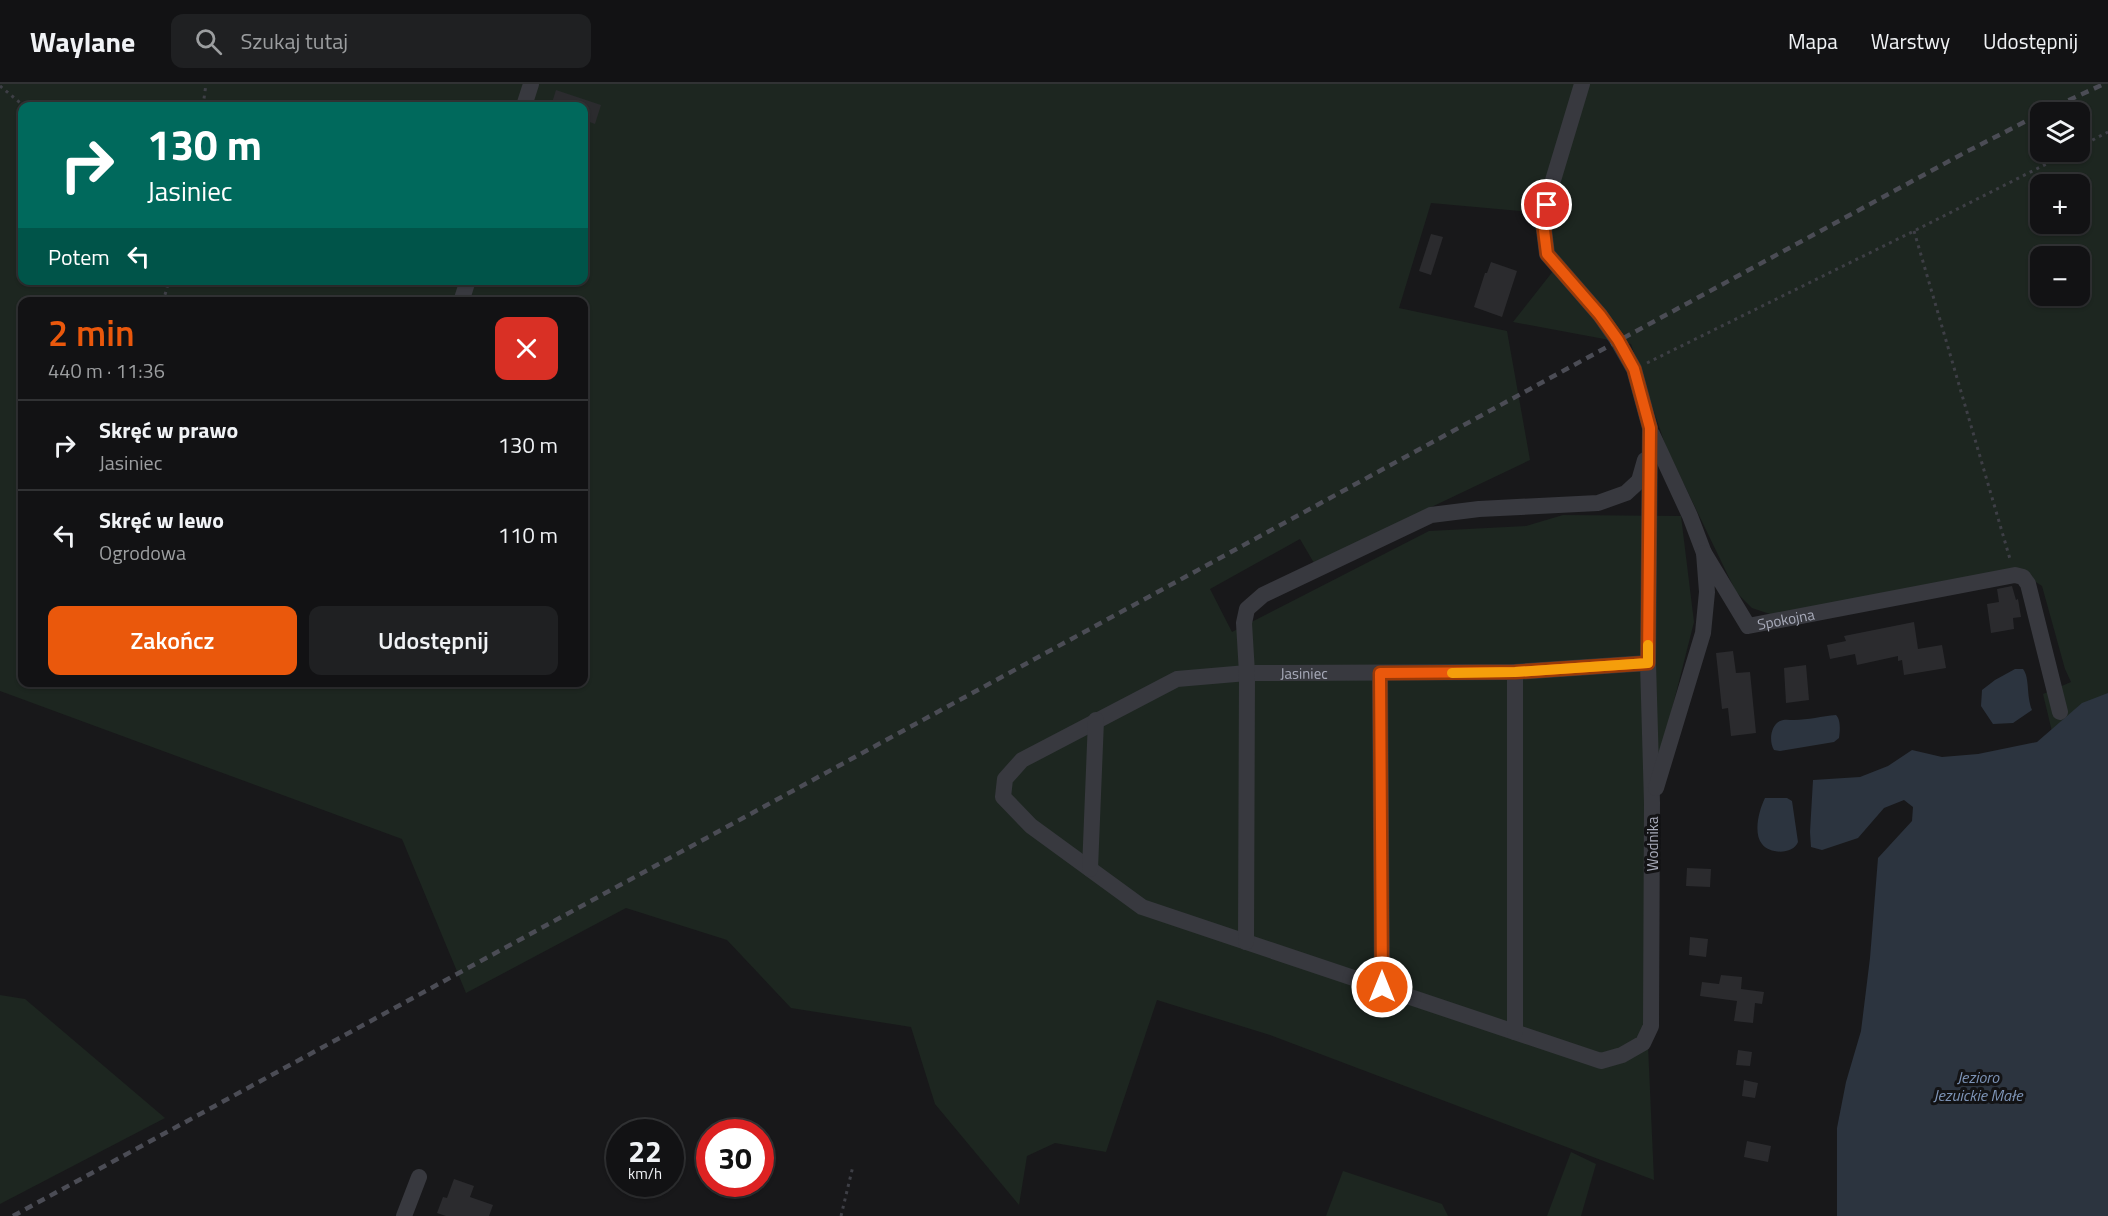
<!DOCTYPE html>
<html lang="pl">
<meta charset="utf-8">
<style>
:root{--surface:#121214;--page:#1f2022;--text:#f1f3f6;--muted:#9c9ea0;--line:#313234;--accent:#ea580c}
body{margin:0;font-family:"Titillium Web",sans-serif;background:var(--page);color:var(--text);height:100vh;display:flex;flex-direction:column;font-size:22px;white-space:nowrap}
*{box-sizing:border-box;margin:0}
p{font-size:20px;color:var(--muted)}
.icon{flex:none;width:33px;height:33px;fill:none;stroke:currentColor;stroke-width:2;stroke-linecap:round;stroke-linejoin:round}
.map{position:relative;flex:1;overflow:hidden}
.drawer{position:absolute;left:18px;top:213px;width:570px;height:390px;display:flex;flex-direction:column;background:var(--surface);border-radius:12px;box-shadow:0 2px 4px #0004,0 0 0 2px var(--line)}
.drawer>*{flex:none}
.banner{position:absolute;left:18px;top:18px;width:570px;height:183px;border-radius:12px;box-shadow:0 2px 4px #0004,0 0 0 2px var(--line);background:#00695c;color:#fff;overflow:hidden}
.controls{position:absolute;left:2030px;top:18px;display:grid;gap:12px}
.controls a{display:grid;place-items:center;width:60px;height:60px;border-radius:12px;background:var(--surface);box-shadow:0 2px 4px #0004,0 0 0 2px var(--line);font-size:30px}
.speed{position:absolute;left:606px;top:1035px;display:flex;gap:12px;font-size:30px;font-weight:700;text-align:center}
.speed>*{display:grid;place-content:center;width:78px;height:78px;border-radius:50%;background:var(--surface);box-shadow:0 2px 4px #0004,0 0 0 2px var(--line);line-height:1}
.speed small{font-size:15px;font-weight:400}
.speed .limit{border:9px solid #d22;background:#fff;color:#111}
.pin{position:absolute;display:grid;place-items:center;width:51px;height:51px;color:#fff;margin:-26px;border:3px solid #fff;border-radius:50%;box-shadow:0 2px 6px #0007}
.me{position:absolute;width:66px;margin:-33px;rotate:0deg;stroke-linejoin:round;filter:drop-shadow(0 0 4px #0008)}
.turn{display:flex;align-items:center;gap:21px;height:126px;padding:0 30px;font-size:27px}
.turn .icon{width:78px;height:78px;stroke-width:2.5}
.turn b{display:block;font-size:42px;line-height:51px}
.then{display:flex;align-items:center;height:57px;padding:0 30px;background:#0003;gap:12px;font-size:22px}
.round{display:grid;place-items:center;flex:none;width:63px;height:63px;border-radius:12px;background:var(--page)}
.summary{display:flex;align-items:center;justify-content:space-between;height:102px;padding:0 30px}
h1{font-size:36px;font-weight:600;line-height:45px;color:var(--accent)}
.action{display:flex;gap:12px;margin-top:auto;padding:12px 30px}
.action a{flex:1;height:69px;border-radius:12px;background:var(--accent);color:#fff;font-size:24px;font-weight:600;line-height:69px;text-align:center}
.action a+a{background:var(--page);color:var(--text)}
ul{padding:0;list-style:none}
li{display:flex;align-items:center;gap:18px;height:90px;padding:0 30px;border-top:2px solid var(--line)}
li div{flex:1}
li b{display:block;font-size:22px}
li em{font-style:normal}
header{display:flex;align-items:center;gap:36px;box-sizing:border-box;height:84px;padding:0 30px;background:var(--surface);border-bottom:2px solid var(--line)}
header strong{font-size:28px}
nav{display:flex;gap:33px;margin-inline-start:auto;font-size:21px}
.search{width:420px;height:54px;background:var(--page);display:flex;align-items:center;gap:15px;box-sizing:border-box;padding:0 21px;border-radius:12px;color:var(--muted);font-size:22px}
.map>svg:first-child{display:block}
.green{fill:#1d2620;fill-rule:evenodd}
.water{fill:#2c343f}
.building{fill:#2b2b2e}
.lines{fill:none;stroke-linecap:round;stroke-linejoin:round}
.path{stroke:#3e3f46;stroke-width:3;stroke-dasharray:3 4.5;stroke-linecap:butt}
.street{stroke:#38393f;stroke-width:16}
.rail{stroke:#4b4c55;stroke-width:4.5;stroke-dasharray:8 6;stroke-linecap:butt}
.route-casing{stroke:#983908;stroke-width:15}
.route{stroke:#ea580c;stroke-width:10}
.slow{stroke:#f59e0b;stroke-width:10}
.labels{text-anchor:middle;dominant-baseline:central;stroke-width:6;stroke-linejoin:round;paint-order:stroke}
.street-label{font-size:15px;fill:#a9acbb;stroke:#131315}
.water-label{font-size:16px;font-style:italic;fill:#7e95b8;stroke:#131315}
</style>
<header>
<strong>Waylane</strong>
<div class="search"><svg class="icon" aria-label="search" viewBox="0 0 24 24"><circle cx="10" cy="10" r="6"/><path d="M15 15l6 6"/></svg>Szukaj tutaj</div>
<nav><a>Mapa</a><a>Warstwy</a><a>Udostępnij</a></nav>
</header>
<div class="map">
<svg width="2108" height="1132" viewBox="0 0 2108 1132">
<rect width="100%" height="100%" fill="#18181a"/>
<!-- green -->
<g class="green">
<path d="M0 0H2108V616L2054 656 2043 610 2071 598 2065 585 2042 502 2022 489 1773 531 1752 524 1736 508 1666 363 1631 260 1513 238 1561 177 1520 127 1431 119 1399 224 1507 247 1530 376 1314 479 1300 455 1210 505 1232 548 1429 447 1526 442 1563 431 1681 432 1694 538 1647 724V939L1654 1096 1270 951 1157 916 1106 1068 1055 1059 1027 1072 1019 1121 935 1020 911 943 791 924 727 856 626 824 466 909 402 755 0 607ZM22 22H584V196H22ZM2040 28H2079V68H2040ZM2040 100H2079V140H2040ZM2040 172H2079V212H2040ZM22 218H584V598H22Z"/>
<path d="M0 911 25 915 165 1034 0 1120Z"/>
<path d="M1571 1068 1596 1080 1581 1132H1547Z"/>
<path d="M1343 1087 1442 1120 1448 1132H1326Z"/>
</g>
<!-- water -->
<g class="water">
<path d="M2015 585H2023C2030 594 2026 611 2032 626L2013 639 1993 640 1981 622 1982 606 1995 596Z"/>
<path d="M2108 609V1132H1837V1044L1846 998 1861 947 1870 874 1878 774 1912 737 1913 723 1904 716 1884 724 1858 754 1822 766 1811 763 1810 748 1813 696 1860 693 1888 682 1912 666 1942 673 1978 670 2037 658 2082 619Z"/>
<path d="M1836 631C1841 636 1840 647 1839 654L1834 658 1780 667 1774 666C1769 658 1770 642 1780 637 1784 635 1789 636 1794 636 1808 636 1822 632 1836 631Z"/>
<path d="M1765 714H1787L1792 717 1798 758C1793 771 1769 770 1762 760 1753 749 1759 726 1765 714Z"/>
</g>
<!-- building -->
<g class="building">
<path d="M556 6 601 21 595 40 584 36V22H551Z"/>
<path d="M1431 150 1443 153 1431 191 1419 187Z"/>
<path d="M1491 178 1517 187 1502 233 1474 223 1485 189H1487Z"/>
<path d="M2012 502 2016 516 2018 515 2021 533 2013 534 2014 545 1991 549 1987 520 1999 518 1997 505Z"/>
<path d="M1914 538 1918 565 1942 561 1946 584 1904 591 1902 576 1898 577V572L1857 581 1855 570 1830 575 1827 561 1846 557 1844 552Z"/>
<path d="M1733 567 1736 589 1750 588 1756 649 1731 652 1728 624 1722 625 1716 569Z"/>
<path d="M1806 581 1809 616 1786 619 1784 584Z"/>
<path d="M1687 784 1711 785 1710 803 1686 802Z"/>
<path d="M1690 853 1708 855 1706 873 1689 871Z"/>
<path d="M1721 891 1742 893 1741 905 1764 908 1762 920 1755 919 1753 939 1734 937 1737 917 1700 912 1702 898 1719 900Z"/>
<path d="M1738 966 1752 968 1750 982 1736 981Z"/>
<path d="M1744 996 1758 999 1755 1014 1742 1012Z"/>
<path d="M1747 1057 1771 1062 1768 1078 1744 1073Z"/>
<path d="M454 1095 474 1102 470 1113 493 1121 489 1132H446L437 1129 443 1113 447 1114Z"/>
</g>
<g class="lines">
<!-- path -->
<g class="path">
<path d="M0 2 24 22"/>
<path d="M203 22 206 0"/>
<path d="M2079 63 2108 48"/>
<path d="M1914 147 2010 475"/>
<path d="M163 218 169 196"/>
<path d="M1647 279 1914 147 2070 68"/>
<path d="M841 1132 853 1082"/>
</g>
<!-- street -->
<g class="street">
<path id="s1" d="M1582 0 1551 103 1543 138 1547 170 1600 231 1618 257 1634 285 1650 344 1648 579 1652 719 1651 942 1643 959 1622 971 1601 977 1142 823 1031 742 1003 713 1005 695 1022 676 1177 595 1247 589 1515 588 1648 579"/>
<path d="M524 22 531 0"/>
<path d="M461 218 468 196"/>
<path d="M1652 350 1690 432 1704 469"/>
<path d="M1380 589 1382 903"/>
<path id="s2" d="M1656 704 1703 549 1707 508 1704 469 1748 542 2015 491 2023 493 2028 500 2060 628"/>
<path d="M1090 785 1096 636"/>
<path d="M1246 858 1247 589 1244 539 1247 525 1263 511 1431 431 1479 425 1598 419 1626 409 1639 397 1645 376"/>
<path d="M1515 948V588"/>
<path d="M404 1132 419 1093"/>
</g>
<!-- rail -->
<g class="rail">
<path d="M2043 28 2104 0"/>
<path d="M13 1132 1618 257 1964 69 2040 30"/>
</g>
</g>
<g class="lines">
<defs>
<path id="route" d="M1382 903 1380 589 1515 588 1648 579 1650 344 1634 285 1618 256 1600 231 1547 170 1543 138 1547 121"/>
</defs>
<!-- route casing -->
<use href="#route" class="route-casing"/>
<!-- route -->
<use href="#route" class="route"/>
<!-- slow -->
<path class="slow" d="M1452 589 1515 588 1648 579V561"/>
</g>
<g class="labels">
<!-- street labels -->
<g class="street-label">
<text stroke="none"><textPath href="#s2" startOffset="366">Spokojna</textPath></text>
<text stroke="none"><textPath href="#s1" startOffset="2052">Jasiniec</textPath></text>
<text transform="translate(1652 760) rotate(-90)">Wodnika</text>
</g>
<!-- water labels -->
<g class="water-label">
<text x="1978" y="993">Jezioro<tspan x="1978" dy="18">Jezuickie Małe</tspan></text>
</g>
</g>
</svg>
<div class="controls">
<a><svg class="icon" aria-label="layers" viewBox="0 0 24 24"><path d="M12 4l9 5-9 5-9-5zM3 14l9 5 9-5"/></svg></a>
<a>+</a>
<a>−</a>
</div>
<div class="speed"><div>22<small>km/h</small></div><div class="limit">30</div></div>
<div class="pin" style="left:1547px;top:121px;background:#d93025"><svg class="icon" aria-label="arrive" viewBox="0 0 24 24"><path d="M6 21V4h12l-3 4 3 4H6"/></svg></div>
<svg class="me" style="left:1382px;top:903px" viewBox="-20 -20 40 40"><circle r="17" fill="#ea580c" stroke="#fff" stroke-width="3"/><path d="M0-11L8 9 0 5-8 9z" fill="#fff"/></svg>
<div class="banner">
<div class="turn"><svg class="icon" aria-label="right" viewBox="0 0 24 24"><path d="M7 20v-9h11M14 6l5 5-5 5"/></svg><div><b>130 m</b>Jasiniec</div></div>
<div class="then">Potem<svg class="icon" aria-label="left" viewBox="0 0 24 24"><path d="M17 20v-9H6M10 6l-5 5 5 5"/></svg></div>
</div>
<section class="drawer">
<div class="summary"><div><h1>2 min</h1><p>440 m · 11:36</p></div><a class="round" style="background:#d93025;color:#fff"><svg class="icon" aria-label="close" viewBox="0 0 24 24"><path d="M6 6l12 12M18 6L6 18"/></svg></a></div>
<ul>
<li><svg class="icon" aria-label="right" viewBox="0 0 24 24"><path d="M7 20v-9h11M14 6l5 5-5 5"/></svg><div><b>Skręć w prawo</b><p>Jasiniec</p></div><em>130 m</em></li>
<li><svg class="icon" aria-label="left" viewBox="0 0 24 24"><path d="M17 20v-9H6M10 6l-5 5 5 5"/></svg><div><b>Skręć w lewo</b><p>Ogrodowa</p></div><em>110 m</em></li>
</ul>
<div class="action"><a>Zakończ</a><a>Udostępnij</a></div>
</section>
</div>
